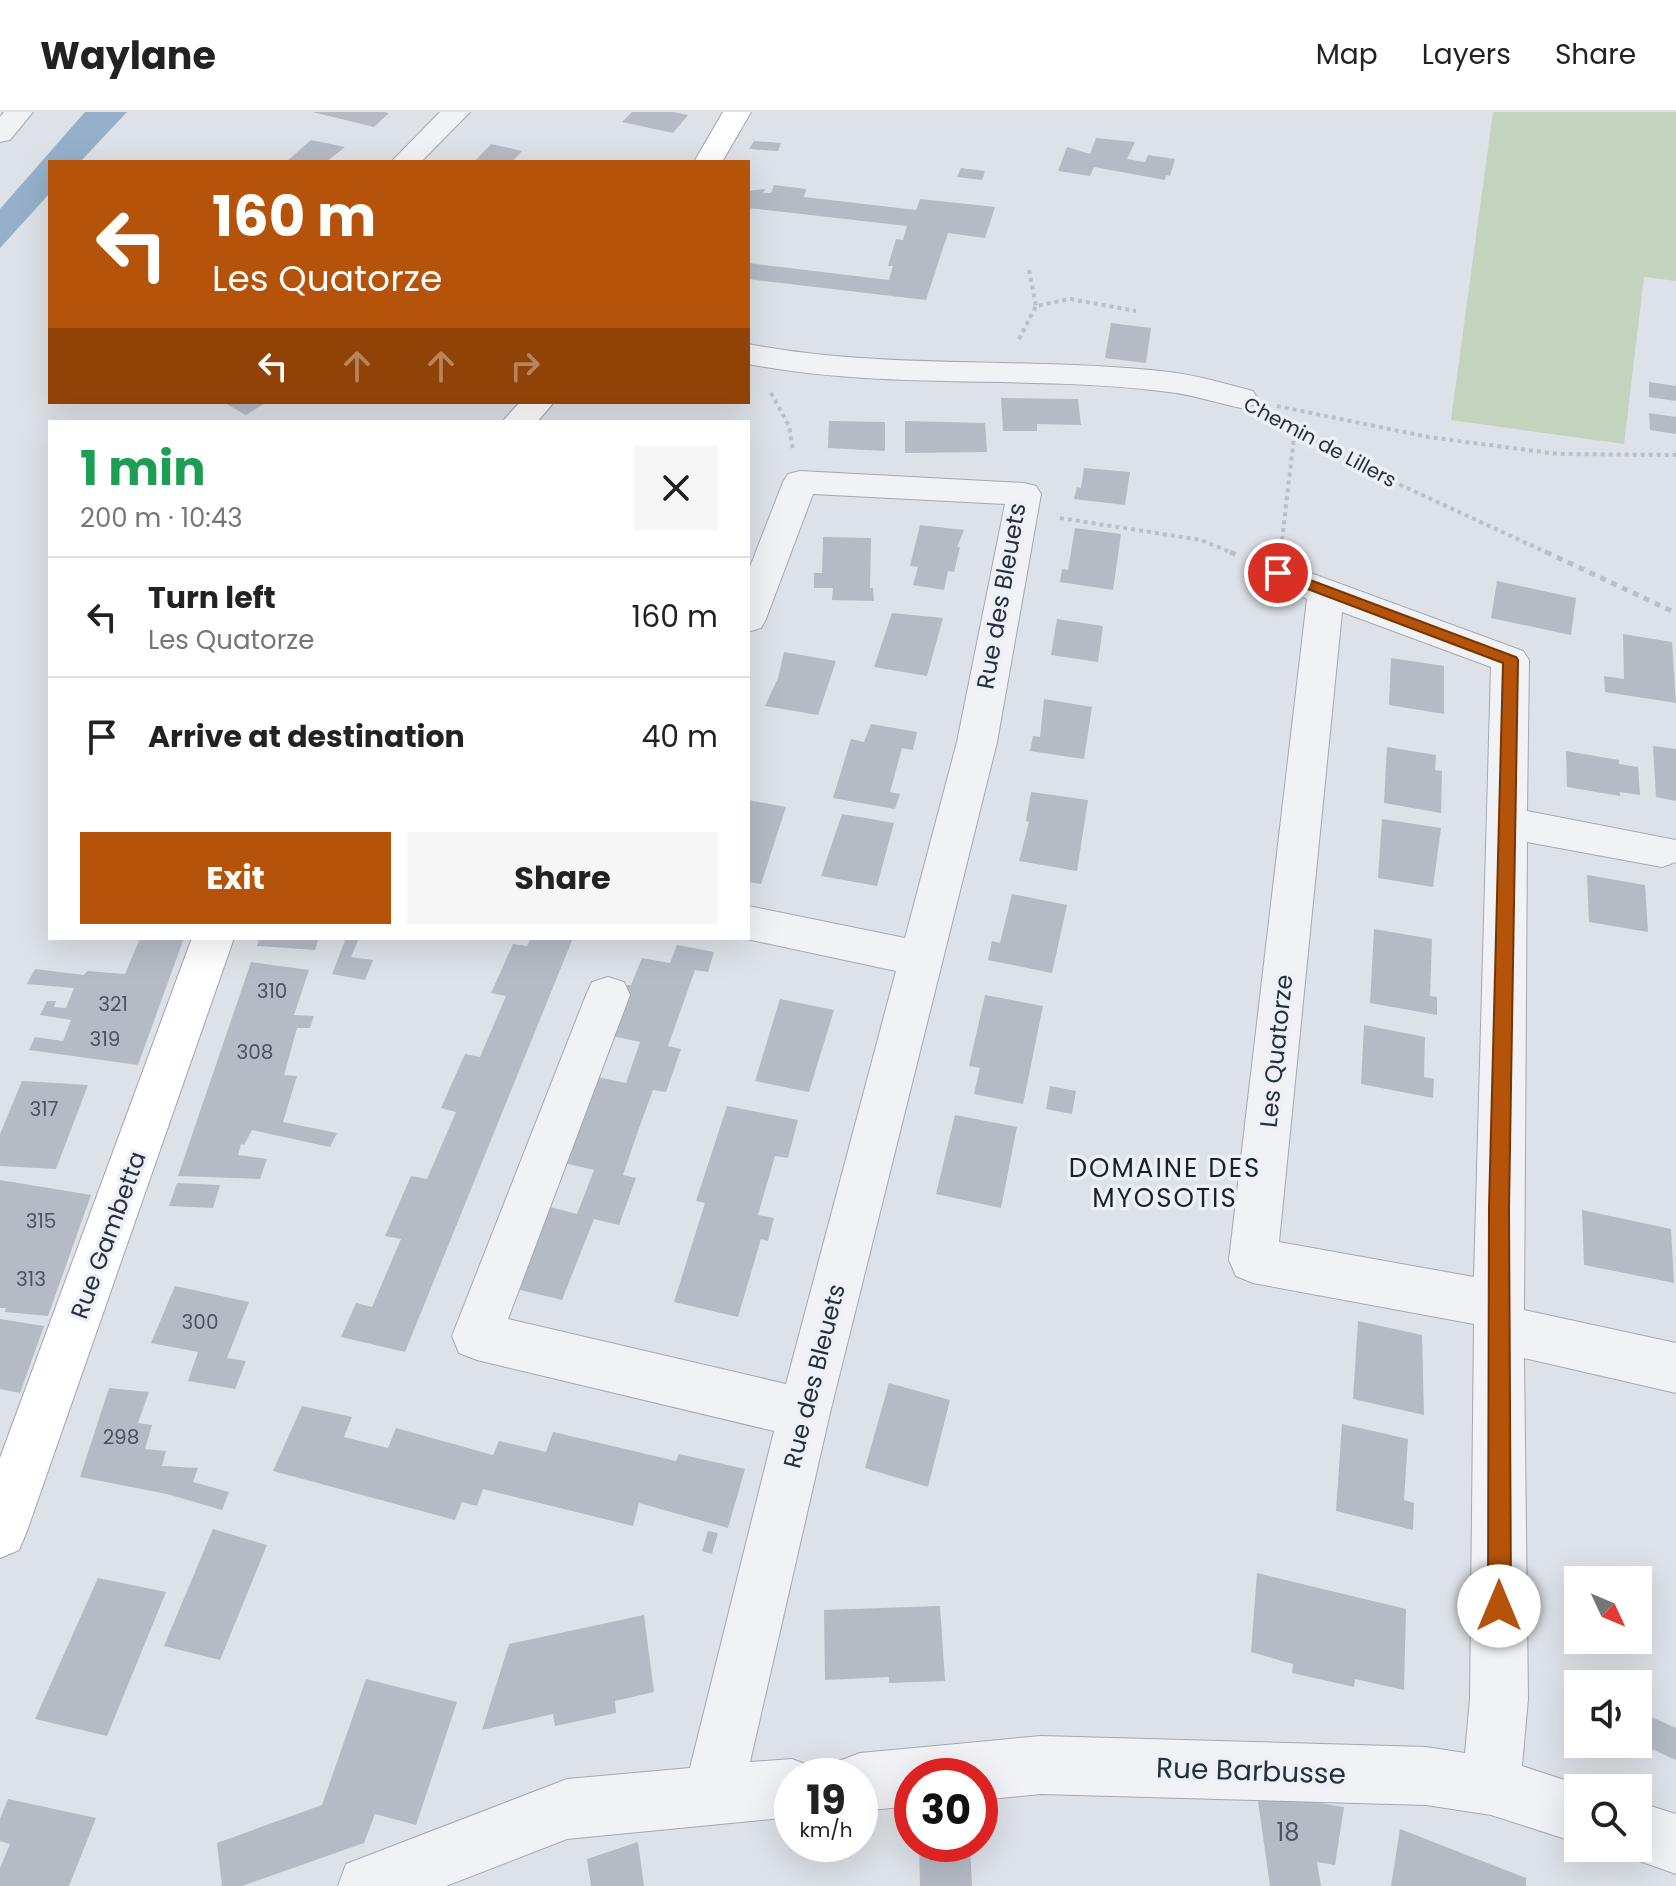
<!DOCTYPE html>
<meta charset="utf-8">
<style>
:root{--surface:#fff;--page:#f6f6f6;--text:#222;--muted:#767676;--line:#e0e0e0;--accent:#b45309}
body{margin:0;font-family:Poppins,sans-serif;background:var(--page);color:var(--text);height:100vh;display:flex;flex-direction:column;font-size:30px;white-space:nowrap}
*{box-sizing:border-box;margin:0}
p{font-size:26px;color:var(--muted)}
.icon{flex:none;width:44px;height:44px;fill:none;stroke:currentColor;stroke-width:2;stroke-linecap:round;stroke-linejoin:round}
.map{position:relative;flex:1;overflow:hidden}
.sheet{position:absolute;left:48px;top:308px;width:702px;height:520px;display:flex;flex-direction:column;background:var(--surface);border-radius:0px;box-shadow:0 8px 32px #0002}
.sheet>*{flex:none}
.banner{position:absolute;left:48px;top:48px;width:702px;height:244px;border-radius:0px;box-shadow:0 8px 32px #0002;background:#b45309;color:#fff;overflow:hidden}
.needle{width:52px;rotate:134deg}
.buttons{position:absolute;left:1564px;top:1454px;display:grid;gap:16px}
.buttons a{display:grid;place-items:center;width:88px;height:88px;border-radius:0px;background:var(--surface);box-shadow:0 8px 32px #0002;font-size:40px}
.speed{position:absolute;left:774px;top:1646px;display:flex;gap:16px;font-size:40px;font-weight:700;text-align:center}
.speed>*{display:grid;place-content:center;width:104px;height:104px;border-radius:50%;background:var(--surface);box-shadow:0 8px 32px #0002;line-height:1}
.speed small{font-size:20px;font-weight:400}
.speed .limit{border:12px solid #d22;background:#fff;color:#111}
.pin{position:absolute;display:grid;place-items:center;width:68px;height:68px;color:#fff;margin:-34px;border:4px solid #fff;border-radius:50%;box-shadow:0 2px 8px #0007}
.me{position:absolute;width:88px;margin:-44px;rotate:0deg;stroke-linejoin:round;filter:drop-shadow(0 0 6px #0008)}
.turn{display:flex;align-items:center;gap:28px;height:168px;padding:0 32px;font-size:36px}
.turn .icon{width:104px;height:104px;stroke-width:2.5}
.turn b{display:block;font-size:56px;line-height:68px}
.lanes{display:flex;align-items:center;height:76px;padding:0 32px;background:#0003;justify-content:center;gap:40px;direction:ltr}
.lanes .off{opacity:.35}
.round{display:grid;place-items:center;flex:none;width:84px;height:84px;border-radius:0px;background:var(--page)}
.summary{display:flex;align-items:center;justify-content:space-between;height:136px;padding:0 32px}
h1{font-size:48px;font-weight:700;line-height:60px;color:#1e9e55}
.cta{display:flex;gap:16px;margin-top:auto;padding:16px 32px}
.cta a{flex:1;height:92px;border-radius:0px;background:var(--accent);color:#fff;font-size:32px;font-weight:700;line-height:92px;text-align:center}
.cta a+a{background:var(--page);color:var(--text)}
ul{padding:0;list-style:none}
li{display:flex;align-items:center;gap:24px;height:120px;padding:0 32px;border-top:2px solid var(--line)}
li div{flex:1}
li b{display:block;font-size:30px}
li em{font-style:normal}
header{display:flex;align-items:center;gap:48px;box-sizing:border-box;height:112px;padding:0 40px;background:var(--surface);border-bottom:2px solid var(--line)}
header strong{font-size:38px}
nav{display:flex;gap:44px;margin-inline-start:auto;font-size:28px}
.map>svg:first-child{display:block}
.green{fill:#c3d3be}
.water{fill:#96b0cb}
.building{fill:#b4bbc5}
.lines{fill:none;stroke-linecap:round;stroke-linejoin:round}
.minor-casing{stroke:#a2a9b2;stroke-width:2}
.major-casing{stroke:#9ca6b4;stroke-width:2}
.path-far1{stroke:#bbc0c7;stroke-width:4;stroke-dasharray:4 4;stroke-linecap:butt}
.path{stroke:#bbc0c7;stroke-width:5;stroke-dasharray:6 6;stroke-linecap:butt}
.minor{fill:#f0f2f6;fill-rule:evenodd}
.major{fill:#fff;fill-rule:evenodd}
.route{fill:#b45309;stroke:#753606;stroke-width:2}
.labels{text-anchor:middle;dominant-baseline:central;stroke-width:7;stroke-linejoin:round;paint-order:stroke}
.far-street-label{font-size:20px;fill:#263040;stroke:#edf1f6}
.number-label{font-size:20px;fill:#4a5361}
.street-label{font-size:24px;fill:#263040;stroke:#edf1f6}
.near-number-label{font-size:24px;fill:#4a5361}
.neighbourhood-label{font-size:26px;letter-spacing:2px;fill:#182130;stroke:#edf1f6}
.near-street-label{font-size:28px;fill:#263040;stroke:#edf1f6}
</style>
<header>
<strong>Waylane</strong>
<nav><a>Map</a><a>Layers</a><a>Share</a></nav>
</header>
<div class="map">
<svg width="1676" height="1774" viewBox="0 0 1676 1774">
<rect width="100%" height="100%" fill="#dde2e8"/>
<!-- green -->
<path class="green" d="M1493 0H1676V169L1644 165 1624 332 1451 308Z"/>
<!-- water -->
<path class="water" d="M85 0H127L80 50H50V81L0 136V97Z"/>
<!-- building -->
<g class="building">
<path d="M312 0H384L389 1 374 15Z"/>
<path d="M632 0H673L688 3 673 21 622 10Z"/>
<path d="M1096 26 1135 30 1127 47 1145 50 1148 43 1175 47 1170 64 1166 63 1165 68 1094 55 1090 64 1058 59 1067 35 1090 42Z"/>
<path d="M311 28 345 35 326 50H286Z"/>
<path d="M754 29 781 31 778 39 749 37Z"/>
<path d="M491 32 522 39 512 50H474Z"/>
<path d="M961 56 985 59 982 68 957 65Z"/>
<path d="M774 73 806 77 804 85 916 98 920 87 995 95 985 126 948 121 926 188 748 167V151L889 168 893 154H888L896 127 903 128 907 114 748 96V79L765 77 763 81H771Z"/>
<path d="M1111 211 1151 216 1146 251 1105 246Z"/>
<path d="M1649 270 1676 274V289L1649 285Z"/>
<path d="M1001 286 1078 287 1081 313 1037 312V319H1003Z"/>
<path d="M223 290H267L246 303Z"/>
<path d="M1649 301 1676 305V322L1650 318Z"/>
<path d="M829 309 885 310V339L828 336Z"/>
<path d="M905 309 985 311 987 340 905 341Z"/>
<path d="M1084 356 1130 360 1125 393 1074 387 1077 375 1081 376Z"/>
<path d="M920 413 964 418 957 435H960L954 460 948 459 944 478 913 473 918 455 910 454Z"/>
<path d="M1075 416 1121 422 1113 478 1060 470 1062 457 1068 458Z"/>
<path d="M823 425 871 426 870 476H873L874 489 832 488 833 476H814V461H822Z"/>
<path d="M1497 469 1576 486 1571 523 1491 506Z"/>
<path d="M892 501 943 506 927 564 874 555Z"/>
<path d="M1057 507 1103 514 1098 550 1051 543Z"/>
<path d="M1623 522 1672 530 1676 591 1605 580 1604 564 1624 567Z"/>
<path d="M784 540 836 549 818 603 765 594 778 566Z"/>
<path d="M1391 546 1444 554V602L1389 593Z"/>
<path d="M1044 587 1092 595 1084 647 1030 639 1033 624 1040 625Z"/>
<path d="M871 612 917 620 913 638 902 636 890 680 900 682 895 697 833 686 851 627 864 630Z"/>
<path d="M1653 634 1676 637V689L1656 685Z"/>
<path d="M1387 635 1436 643 1435 658 1442 659 1441 701 1384 691Z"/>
<path d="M1566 639 1619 648V652L1638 655 1640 683 1620 680V684L1567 675Z"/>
<path d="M1031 680 1088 688 1077 759 1019 749 1029 710 1026 709Z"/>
<path d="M748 688 786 695 761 772 748 770Z"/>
<path d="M842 702 894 711 877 774 821 764Z"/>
<path d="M1382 707 1441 716 1433 775 1378 766Z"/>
<path d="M1587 763 1645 773 1648 820 1589 810Z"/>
<path d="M1012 782 1067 793 1052 861 988 848 992 829 1000 831Z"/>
<path d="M1374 817 1432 827 1430 884 1437 885V903L1370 891Z"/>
<path d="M140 826H184L138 953 29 938 35 925 63 929 71 908 40 903 47 889H56L54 895 66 896 74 876 27 872 35 857 84 863 87 859 125 862Z"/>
<path d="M259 826H319L315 838 257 834Z"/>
<path d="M346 826H359L351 845 373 848 365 868 332 862Z"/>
<path d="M531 826H573L405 1240 341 1225 356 1191 372 1195 401 1127 385 1124 411 1064 427 1067 456 1000 441 996 465 942 480 945 506 884 491 881 513 832 527 834Z"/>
<path d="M677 833 714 840 708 860 695 858 668 934 681 937 666 980 653 978 638 1019 623 1063 636 1066 619 1113 594 1107 562 1188 508 1175 546 1094 577 1102 594 1058 564 1051 597 965 626 971 640 930 612 924 623 883 627 873H631L642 846 670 851Z"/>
<path d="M251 850 309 858 294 903 314 904 310 916H297L284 963 297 964 283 1010 337 1021 330 1035 252 1018 244 1033 241 1032 238 1043 267 1047 260 1067 178 1064Z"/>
<path d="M985 883 1043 894 1023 992 974 982 980 956 969 954Z"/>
<path d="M780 887 834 898 809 980 755 969Z"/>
<path d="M1364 913 1425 925 1424 965 1434 967 1433 986 1361 972Z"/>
<path d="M22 969 88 973 56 1057 0 1054V1022Z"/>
<path d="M1050 974 1076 979 1072 1002 1046 997Z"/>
<path d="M727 994 798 1008 788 1046 775 1044 758 1103 774 1106 768 1129 761 1127 738 1205 674 1190 705 1091 696 1089Z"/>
<path d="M955 1003 1017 1015 1001 1096 936 1082Z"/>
<path d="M0 1068 91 1083 48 1204 5 1200 6 1196H0Z"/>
<path d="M177 1071 220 1073 213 1096 169 1094Z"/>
<path d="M1582 1098 1671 1117 1674 1171 1584 1153Z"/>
<path d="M175 1174 249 1190 227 1246 246 1249 235 1277 188 1269 198 1240 151 1231Z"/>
<path d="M0 1207 44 1214 20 1281 0 1277Z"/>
<path d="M1358 1209 1422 1223 1424 1303 1353 1287Z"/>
<path d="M889 1271 950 1288 928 1375 865 1356Z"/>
<path d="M109 1276 149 1280 138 1311 152 1313 145 1337 166 1339 162 1354 198 1356 193 1370 229 1380 222 1398 167 1382 80 1365Z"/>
<path d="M302 1294 352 1305 344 1325 388 1336 396 1316 493 1343 499 1329 546 1340 553 1320 676 1349 679 1342 745 1357 728 1416 639 1391 633 1414 483 1377 477 1394 462 1390 455 1408 273 1359Z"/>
<path d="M1342 1312 1408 1327 1404 1388 1414 1391 1413 1418 1336 1399Z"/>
<path d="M213 1417 267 1433 220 1548 164 1534Z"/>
<path d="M708 1419 718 1421 712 1442 702 1439Z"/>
<path d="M1257 1461 1406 1497 1404 1578 1355 1567 1354 1575 1292 1561 1293 1552 1251 1540Z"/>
<path d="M98 1466 166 1480 107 1624 35 1607Z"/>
<path d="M940 1494 945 1569 889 1571V1565L825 1568 824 1498Z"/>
<path d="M644 1503 654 1580 615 1589 616 1601 555 1614 553 1602 482 1618 509 1532Z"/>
<path d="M366 1567 457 1590 416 1713 375 1702 364 1731 242 1774H222L217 1731 322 1693Z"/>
<path d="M1638 1599 1676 1616V1648L1638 1631Z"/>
<path d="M8 1687 96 1706 69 1774H0V1756L10 1732 0 1729V1707Z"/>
<path d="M1258 1689H1308L1344 1695 1335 1753 1317 1750 1321 1774H1270Z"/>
<path d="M1400 1717 1526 1766V1774H1391Z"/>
<path d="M638 1730 644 1774H591L587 1747Z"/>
<path d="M919 1732H970L972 1774H920Z"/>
</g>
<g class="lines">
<defs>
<g id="minor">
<path d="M4 0H33L10 28 0 30V5Z"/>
<path d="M440 0H470L421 50H391Z"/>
<path d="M748 232C886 259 1029 244 1169 260 1197 263 1225 272 1253 279L1257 286 1253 293 1241 296C1217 291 1193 283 1169 280 1030 262 886 279 748 252Z"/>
<path d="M800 359 1024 371 1036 374 1041 382 997 630 830 1301 750 1650 792 1647 813 1655 817 1664H792V1705L567 1727 446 1774H338L346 1752 567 1667 690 1656 774 1319 477 1248 459 1241 452 1224 586 883 592 870 608 865 624 870 630 883 508 1207 786 1272 896 859 742 826H748V794L905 826 957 630 1005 392 813 382 766 507 761 516 748 520V460L783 370 788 362Z"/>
<path d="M1278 449 1523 539 1529 548 1527 699 1676 728V750L1662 755 1527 730 1524 1198 1676 1231V1281L1524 1246 1528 1587 1522 1654 1589 1676H1578V1731L1491 1703 1426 1693 1041 1682 980 1688V1664H912V1694L860 1699V1664H833L839 1649 860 1641 1041 1624 1426 1635 1465 1641 1470 1587 1474 1212 1253 1171 1236 1164 1229 1148 1307 487 1265 470 1260 461 1265 452ZM1342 500 1491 555 1474 1165 1279 1130Z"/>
<path d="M1638 1690 1676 1702V1762L1617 1741 1615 1736H1638Z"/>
</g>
<g id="major">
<path d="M723 0H751L722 50H694Z"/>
<path d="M520 290H554L537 310H502Z"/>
<path d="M192 826H234L27 1419 19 1438 0 1446V1346Z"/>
</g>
</defs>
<!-- minor casing -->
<use href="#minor" class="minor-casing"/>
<!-- major casing -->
<use href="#major" class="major-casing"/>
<!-- path-far1 -->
<g class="path-far1">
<path d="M1029 158 1036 194"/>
<path d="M1019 227 1036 194 1070 187 1136 199"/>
<path d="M771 281 789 314 793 338"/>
<path d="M1277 294 1428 325 1558 342 1676 343"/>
<path d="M1273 304 1355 352 1550 442"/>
<path d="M1060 406 1201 428 1235 442"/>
<path d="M1282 428 1295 317"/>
</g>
<!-- path -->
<g class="path">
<path d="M1230 440 1241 445"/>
<path d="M1546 440 1676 501"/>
</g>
<!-- minor -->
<use href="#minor" class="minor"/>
<!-- major -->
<use href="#major" class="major"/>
</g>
<!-- route -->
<path class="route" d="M1278 456 1516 545 1518 548 1509 1096 1511 1494 1508 1502 1499 1505 1491 1502 1488 1494 1489 1096 1503 551 1273 464 1271 461Z"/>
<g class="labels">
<!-- far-street labels -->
<g class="far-street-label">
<text transform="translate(1320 330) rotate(28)">Chemin de Lillers</text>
</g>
<!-- number labels -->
<g class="number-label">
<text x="272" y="879">310</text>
<text x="113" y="892">321</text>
<text x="105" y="927">319</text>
<text x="255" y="940">308</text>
<text x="44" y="997">317</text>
<text x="41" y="1109">315</text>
<text x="31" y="1167">313</text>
<text x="200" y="1210">300</text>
<text x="121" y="1325">298</text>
</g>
<!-- street labels -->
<g class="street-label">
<text transform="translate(1001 484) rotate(-80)">Rue des Bleuets</text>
<text transform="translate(1276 939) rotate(-84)">Les Quatorze</text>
<text transform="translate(108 1123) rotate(-70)">Rue Gambetta</text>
<text transform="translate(814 1264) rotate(-76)">Rue des Bleuets</text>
</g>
<!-- near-number labels -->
<g class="near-number-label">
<text x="1288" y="1720">18</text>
</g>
<!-- neighbourhood labels -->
<g class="neighbourhood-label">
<text x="1165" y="1056">DOMAINE DES<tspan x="1165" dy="30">MYOSOTIS</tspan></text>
</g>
<!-- near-street labels -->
<g class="near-street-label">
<text transform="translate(1251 1659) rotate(2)">Rue Barbusse</text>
</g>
</g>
</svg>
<div class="buttons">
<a><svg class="needle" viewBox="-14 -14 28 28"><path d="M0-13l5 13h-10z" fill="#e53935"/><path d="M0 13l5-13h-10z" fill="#767676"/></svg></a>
<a><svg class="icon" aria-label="sound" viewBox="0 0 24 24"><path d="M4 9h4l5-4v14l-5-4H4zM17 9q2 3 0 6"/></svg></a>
<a><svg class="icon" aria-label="search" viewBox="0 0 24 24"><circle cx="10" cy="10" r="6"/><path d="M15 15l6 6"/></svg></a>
</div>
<div class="speed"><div>19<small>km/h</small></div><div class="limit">30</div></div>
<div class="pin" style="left:1278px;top:461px;background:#d93025"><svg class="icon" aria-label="arrive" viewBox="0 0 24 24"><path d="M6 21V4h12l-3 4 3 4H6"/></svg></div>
<svg class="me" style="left:1499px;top:1494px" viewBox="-20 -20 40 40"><circle r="19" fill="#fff"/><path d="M0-13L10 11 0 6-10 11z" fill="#b45309"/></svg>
<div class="banner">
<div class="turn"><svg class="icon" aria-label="left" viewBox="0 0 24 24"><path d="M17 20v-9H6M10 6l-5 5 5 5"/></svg><div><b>160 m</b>Les Quatorze</div></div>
<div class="lanes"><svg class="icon" aria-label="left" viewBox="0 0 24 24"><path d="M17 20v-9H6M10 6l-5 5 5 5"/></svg><svg class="icon off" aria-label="ahead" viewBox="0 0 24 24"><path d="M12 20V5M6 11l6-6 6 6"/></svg><svg class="icon off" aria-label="ahead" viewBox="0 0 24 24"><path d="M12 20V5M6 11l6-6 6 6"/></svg><svg class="icon off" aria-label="right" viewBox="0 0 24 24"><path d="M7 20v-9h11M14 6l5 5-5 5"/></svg></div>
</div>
<section class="sheet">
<div class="summary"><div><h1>1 min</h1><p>200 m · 10:43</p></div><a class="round"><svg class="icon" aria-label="close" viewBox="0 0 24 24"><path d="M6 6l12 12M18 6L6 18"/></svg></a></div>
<ul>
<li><svg class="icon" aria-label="left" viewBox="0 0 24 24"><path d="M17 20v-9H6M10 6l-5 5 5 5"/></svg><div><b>Turn left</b><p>Les Quatorze</p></div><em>160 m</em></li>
<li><svg class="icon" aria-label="arrive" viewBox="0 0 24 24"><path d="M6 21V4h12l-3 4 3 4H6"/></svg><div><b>Arrive at destination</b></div><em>40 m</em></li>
</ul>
<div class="cta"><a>Exit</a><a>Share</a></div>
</section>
</div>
